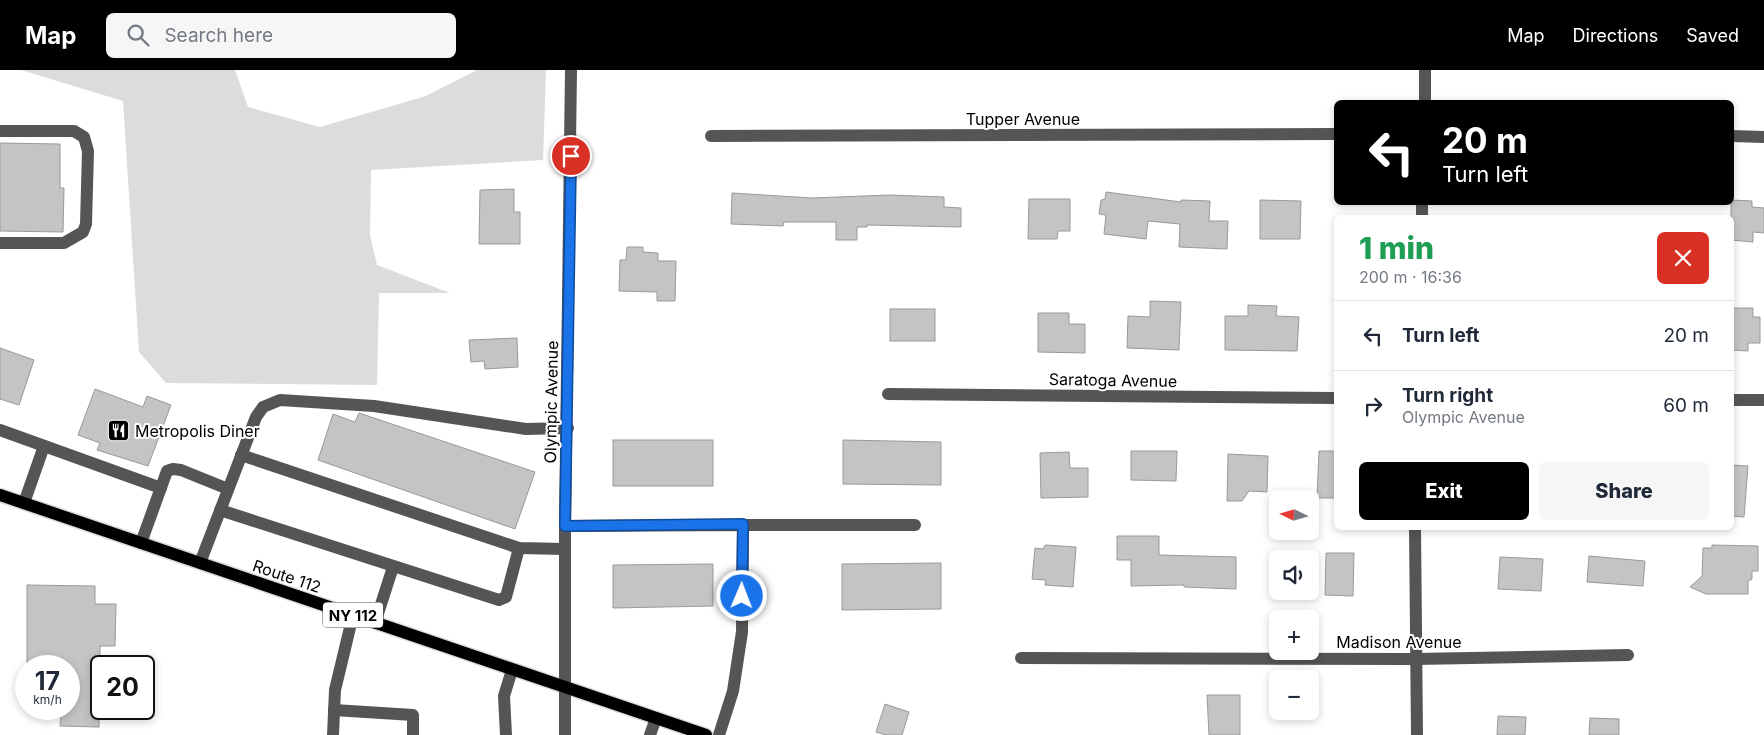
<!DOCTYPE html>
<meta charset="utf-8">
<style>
:root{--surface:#fff;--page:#f6f6f7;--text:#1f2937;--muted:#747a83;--line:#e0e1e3;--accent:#000}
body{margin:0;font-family:Inter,sans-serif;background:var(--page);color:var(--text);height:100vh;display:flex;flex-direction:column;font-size:19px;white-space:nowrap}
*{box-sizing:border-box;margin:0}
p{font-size:16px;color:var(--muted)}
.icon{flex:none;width:28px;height:28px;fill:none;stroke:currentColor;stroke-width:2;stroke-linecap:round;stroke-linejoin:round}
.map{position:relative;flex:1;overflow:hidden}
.panel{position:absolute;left:1334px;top:145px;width:400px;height:315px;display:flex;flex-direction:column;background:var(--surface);border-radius:8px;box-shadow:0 2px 8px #0003}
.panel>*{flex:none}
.banner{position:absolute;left:1334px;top:30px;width:400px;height:105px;border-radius:8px;box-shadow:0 2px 8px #0003;background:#000;color:#fff;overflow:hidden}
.needle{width:32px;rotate:275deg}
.tools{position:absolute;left:1269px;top:420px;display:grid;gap:10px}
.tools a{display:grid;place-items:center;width:50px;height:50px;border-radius:8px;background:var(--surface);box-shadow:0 2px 8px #0003;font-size:25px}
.speed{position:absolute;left:15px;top:585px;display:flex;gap:10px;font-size:25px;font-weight:700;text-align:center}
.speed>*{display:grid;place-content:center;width:65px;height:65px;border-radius:50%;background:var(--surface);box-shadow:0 2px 8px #0003;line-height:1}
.speed small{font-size:12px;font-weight:400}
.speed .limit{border:2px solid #111;border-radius:8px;background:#fff;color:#111}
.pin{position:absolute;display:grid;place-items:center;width:42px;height:42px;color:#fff;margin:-21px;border:2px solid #fff;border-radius:50%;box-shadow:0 1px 5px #0007}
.me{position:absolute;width:55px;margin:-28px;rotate:1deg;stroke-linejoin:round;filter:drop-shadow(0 0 4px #0008)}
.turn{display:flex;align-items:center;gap:18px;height:105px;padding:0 25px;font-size:22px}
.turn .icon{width:65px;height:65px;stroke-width:2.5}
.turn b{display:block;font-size:35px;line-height:42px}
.round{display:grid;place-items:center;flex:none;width:52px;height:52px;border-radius:8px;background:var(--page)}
.headline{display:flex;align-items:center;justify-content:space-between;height:85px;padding:0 25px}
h1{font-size:30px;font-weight:800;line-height:38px;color:#1e9e55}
.action{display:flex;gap:10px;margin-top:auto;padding:10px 25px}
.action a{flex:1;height:58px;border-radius:8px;background:var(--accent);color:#fff;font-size:20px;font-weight:800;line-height:58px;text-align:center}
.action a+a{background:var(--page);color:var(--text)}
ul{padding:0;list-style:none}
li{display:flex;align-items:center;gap:15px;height:70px;padding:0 25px;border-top:1px solid var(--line)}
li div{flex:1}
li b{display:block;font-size:19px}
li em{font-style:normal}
header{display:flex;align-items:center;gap:30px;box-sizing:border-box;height:70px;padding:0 25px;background:var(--accent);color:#fff}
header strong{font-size:24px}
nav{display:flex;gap:28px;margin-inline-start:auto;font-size:18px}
.search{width:350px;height:45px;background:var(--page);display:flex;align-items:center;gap:12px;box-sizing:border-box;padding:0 18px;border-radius:8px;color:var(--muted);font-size:19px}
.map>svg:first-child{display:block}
.green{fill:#dcdcdc}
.building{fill:#c4c4c4;stroke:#999}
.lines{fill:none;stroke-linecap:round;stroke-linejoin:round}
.major-casing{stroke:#dbdbdb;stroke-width:15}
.minor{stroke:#555;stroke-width:12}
.major{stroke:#000;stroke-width:12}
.route-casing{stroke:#114b97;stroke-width:12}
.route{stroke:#1a73e8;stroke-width:9}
.labels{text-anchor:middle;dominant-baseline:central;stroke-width:4;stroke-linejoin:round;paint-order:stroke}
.shield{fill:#fff;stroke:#4c4c4c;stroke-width:1}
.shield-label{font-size:15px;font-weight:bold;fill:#000}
.street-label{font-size:16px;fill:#000;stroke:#fff}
.poi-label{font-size:16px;fill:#000;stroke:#fff;text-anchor:start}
</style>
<header>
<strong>Map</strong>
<div class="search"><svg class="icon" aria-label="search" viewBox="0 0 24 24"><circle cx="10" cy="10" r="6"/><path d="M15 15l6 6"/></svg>Search here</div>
<nav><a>Map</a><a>Directions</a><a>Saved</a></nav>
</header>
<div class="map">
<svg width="1764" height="665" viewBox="0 0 1764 665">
<rect width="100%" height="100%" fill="#fff"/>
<!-- green -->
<path class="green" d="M21 0H235L248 37 320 57 426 26 477 0H546L543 90 371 100 370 165 377 195 450 223H379L377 315 166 313 139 282 123 31Z"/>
<!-- building -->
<g class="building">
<path d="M0 73 60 74V118H64L63 162 0 161Z"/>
<path d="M514 119V142H520V174H479L480 120Z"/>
<path d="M1106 122 1181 132V130L1210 131 1209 151H1228L1227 179 1179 177 1180 154 1148 151 1146 169 1104 164 1106 145 1099 144 1101 130 1105 129Z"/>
<path d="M732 123 812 128 889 125 944 127V137L961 138V157L867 155V157H857V170H836V152H784L783 156 731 154Z"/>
<path d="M1029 129H1070V161H1058L1057 169H1028Z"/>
<path d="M1260 130 1301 131 1300 169H1260Z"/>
<path d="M1731 130 1752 131V137L1764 138V163L1753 162V172L1731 170Z"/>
<path d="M627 177H643V182L658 183V191H676L675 231H657V222L619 221 620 190H626Z"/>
<path d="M1150 231 1181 232 1179 280 1127 278 1128 246 1150 247Z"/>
<path d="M1248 235 1277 236 1276 246 1299 247 1297 281 1225 280V246H1248Z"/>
<path d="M1731 238H1753V247H1760V273H1748V281L1731 280Z"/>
<rect x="890" y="239" width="45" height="32"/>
<path d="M1038 243H1069V254H1085V283L1038 282Z"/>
<path d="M517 268 518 297 485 299 484 291 471 292 469 270Z"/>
<path d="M0 278 34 290 19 335 0 329Z"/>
<path d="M95 319 143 337 147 326 171 335 148 396 97 380 100 373 78 365Z"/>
<path d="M359 343 535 402 515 459 318 390 333 344 355 352Z"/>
<rect x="613" y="370" width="100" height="46"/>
<path d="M843 370 941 372V415L843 414Z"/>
<path d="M1131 381H1177L1176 411 1131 410Z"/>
<path d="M1319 381H1336V428H1317Z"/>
<path d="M1069 382 1070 398H1088V427L1041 428 1040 383Z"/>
<path d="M1228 384 1268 386 1267 422 1249 421 1242 431H1227Z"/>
<path d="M1731 395 1748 396 1744 447 1731 446Z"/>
<path d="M1117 466H1159V485L1236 487V519L1184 517V515L1131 516V490H1117Z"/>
<path d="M1045 475 1076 477 1073 517 1045 515 1046 510 1032 509 1035 478 1043 479Z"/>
<path d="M1712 475 1758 476V501H1752V509L1748 511V524H1706L1690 517 1702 506 1703 478H1712Z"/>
<path d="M1326 483H1354L1353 526 1325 525Z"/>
<path d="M1589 486 1645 491 1643 516 1587 512Z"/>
<path d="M1500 487 1543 489 1541 521 1498 519Z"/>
<path d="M941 493V539L842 540V494Z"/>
<path d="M713 494V536L613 538V495Z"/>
<path d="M27 515 95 516V534H116L115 576H100L99 657 60 656 61 639H69V596H27Z"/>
<path d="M1207 625H1240V665H1209Z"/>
<path d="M885 634 909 642 902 665H886L876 662Z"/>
<path d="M1498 646 1526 647 1525 665H1497Z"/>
<path d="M1590 648 1619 649V665H1589Z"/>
</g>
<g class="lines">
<defs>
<path id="major" d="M0 425 706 665"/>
</defs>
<!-- major casing -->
<use href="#major" class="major-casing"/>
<!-- minor -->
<g class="minor">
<path d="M1425 32V0"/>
<path d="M0 61H74L84 67 88 81 86 154 83 162 64 173H0"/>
<path d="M711 66 1336 64"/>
<path d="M1731 66 1764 67"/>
<path d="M1422 148V132"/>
<path d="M888 324 1336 328"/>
<path d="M1731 330H1764"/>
<path d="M0 360 161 418"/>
<path d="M241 385 519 478 565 479"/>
<path d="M24 433 44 376"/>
<path d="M220 440 499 530 506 527 519 478"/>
<path d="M743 455H915"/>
<path d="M565 456 743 455 742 562 733 621 719 665"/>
<path d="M1415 458 1417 665"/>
<path d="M141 473 167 401 173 399 181 400 228 419"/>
<path d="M200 493 256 347 263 337 280 330 374 336 526 359 568 358"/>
<path d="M375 553 393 497"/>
<path d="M1021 588 1416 589 1628 585"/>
<path d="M334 640 413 645V665"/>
<path d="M333 665 335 620 353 545"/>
<path d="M506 665 504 626 512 600"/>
<path d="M565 665V456L571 0"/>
<path d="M650 665 656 648"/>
</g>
<!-- major -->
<use href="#major" class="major"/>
</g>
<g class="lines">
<defs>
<path id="route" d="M571 86 565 456 743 454 742 526"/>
</defs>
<!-- route casing -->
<use href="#route" class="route-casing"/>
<!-- route -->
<use href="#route" class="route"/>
</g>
<!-- icons -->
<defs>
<symbol id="restaurant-square" viewBox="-11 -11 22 22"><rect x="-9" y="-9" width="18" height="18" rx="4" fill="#000" stroke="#fff"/><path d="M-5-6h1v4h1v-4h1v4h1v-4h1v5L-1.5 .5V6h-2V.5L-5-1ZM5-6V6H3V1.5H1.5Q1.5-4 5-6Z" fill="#fff"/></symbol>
</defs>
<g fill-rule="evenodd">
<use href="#restaurant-square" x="106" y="348" width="25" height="25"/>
</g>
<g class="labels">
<!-- shield labels -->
<rect class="shield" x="323" y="532.5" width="60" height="25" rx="4"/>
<g class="shield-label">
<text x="353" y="545">NY 112</text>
</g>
<!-- street labels -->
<g class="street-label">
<text x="1023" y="49">Tupper Avenue</text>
<text transform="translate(1113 310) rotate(1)">Saratoga Avenue</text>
<text transform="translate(551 332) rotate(-89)">Olympic Avenue</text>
<text transform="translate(287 506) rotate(19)">Route 112</text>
<text x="1399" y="572">Madison Avenue</text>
</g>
<!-- poi labels -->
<g class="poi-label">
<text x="135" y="361">Metropolis Diner</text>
</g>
</g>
</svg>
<div class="tools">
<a><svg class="needle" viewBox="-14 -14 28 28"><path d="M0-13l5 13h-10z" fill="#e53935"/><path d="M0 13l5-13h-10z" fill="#747a83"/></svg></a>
<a><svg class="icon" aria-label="sound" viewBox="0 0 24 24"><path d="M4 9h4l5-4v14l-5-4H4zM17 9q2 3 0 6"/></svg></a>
<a>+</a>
<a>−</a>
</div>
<div class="speed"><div>17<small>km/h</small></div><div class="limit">20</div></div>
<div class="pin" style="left:571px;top:86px;background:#d93025"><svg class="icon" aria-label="arrive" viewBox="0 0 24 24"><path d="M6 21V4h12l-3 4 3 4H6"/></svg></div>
<svg class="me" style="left:742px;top:526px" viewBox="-20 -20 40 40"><circle r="17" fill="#1a73e8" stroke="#fff" stroke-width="3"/><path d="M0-11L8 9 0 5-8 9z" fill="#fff"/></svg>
<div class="banner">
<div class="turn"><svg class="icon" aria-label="left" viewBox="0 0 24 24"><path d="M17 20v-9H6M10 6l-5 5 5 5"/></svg><div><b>20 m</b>Turn left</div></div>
</div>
<section class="panel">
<div class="headline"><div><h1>1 min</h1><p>200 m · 16:36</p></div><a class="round" style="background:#d93025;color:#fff"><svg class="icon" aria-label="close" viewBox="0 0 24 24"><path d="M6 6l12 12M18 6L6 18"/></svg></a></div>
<ul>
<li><svg class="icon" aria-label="left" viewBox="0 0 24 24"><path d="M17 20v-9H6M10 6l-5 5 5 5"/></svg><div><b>Turn left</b></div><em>20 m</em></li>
<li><svg class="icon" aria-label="right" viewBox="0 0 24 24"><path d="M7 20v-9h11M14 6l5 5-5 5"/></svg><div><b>Turn right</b><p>Olympic Avenue</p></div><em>60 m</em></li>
</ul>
<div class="action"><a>Exit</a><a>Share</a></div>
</section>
</div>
